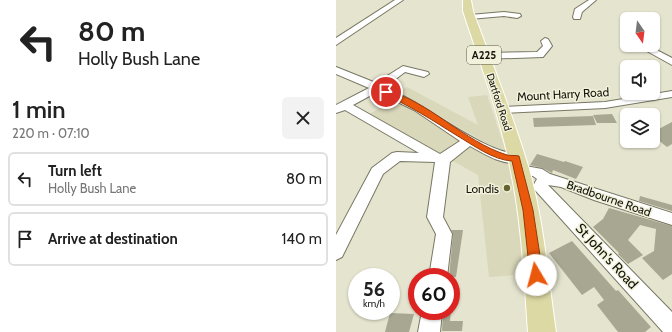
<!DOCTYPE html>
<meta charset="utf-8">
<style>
:root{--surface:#fff;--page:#f2f2f2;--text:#222;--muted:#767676;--line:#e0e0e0}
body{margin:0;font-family:Cabin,sans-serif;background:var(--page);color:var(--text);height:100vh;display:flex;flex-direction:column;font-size:15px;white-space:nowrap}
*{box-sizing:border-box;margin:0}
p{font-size:13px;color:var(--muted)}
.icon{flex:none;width:22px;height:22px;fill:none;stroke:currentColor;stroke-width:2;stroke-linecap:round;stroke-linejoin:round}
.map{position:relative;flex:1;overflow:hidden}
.side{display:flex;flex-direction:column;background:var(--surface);width:336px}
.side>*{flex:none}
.banner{background:#fff;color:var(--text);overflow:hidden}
.needle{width:26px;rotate:166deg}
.fabs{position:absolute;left:284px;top:12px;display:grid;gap:8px}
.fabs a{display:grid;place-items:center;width:40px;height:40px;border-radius:6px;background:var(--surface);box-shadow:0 1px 3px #0004;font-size:20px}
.speed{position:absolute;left:12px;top:268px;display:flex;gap:8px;font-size:20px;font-weight:700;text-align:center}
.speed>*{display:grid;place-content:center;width:52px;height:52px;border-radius:50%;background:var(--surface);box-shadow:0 1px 3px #0004;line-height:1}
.speed small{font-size:10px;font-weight:400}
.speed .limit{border:6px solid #d22;background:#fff;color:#111}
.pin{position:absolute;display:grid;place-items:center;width:34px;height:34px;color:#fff;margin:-17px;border:2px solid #fff;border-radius:50%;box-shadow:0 1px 4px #0007}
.me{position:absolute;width:44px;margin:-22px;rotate:352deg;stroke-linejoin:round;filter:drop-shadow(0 0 3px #0008)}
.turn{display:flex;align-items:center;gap:14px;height:84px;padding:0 12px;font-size:18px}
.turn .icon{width:52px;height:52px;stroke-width:2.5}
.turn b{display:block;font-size:28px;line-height:34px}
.round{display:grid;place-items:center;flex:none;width:42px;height:42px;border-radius:6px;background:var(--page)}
.head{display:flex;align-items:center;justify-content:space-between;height:68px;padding:0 12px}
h1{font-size:24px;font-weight:600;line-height:30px}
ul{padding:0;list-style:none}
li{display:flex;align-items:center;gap:12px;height:54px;margin:0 8px 6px;padding:0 4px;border:2px solid var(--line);border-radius:6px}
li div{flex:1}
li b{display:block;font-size:15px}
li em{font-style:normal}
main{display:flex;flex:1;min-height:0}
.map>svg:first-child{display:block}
.built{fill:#d9d8bb}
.building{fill:#a8a792}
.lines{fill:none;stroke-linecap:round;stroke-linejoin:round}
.minor-casing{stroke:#787764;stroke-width:2}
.major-casing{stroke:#fff;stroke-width:2}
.minor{fill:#fff;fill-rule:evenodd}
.major{fill:#ddd9a4;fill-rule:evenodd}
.route{fill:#ea580c;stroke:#983908}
.poi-dot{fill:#66622f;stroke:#f2f1db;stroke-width:1.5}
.labels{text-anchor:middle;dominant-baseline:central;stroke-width:3;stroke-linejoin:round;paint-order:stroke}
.far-street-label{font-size:10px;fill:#14140c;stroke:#f2f1db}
.shield{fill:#f2f1db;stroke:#57564a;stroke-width:1}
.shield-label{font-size:11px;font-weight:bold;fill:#14140c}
.street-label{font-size:12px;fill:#14140c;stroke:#f2f1db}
.poi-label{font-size:12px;fill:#14140c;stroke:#f2f1db;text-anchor:end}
.near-street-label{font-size:14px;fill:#14140c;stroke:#f2f1db}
</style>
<main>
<section class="side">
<div class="banner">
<div class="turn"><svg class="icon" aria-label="left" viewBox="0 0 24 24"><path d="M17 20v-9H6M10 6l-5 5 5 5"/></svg><div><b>80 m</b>Holly Bush Lane</div></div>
</div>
<div class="head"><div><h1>1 min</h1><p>220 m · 07:10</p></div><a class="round"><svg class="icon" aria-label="close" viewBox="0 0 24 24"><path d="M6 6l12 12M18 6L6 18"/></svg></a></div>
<ul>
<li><svg class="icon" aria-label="left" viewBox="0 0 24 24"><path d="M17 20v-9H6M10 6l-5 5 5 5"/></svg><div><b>Turn left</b><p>Holly Bush Lane</p></div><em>80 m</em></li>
<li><svg class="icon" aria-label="arrive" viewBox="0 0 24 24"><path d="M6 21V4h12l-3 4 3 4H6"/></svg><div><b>Arrive at destination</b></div><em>140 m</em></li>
</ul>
</section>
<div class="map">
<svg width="336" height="332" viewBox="0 0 336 332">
<rect width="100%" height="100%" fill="#e5e4ce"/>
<!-- built -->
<g class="built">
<path d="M71 87 142 125 132 97 151 95 171 155 62 92Z"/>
<path d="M58 100 179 168 192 274 153 277 142 175 33 114Z"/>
</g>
<!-- building -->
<g class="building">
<path d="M276 114 281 123H261L257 115Z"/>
<path d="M257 116 260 125 198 127 197 118Z"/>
<path d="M336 122V144L331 147 317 136V132Z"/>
<path d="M201 154 228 162 229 161 247 167 240 179 217 170 216 173 206 168 194 165Z"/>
<path d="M304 196 336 205V211L303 201Z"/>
<path d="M273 208 336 226V274L327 280 306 258 318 251 320 229 304 225 292 240 307 255 292 264 282 254 283 253 257 227 267 219Z"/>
<path d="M115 230H127L120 277H113L117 234Z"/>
<path d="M236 241 280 291 282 290 315 327 309 332H282L261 305 268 300 258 287 246 295 213 253Z"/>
<path d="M107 311H115L114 321H127L126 331H106Z"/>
<path d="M54 313 78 314 73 332H49Z"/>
</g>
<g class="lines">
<defs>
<g id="minor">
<path d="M59 0H67L0 45V38Z"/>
<path d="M253 0H260L246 12 244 19H238L237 17 239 9Z"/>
<path d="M168 12 184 14 185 16 181 18 168 16 134 19 130 17 134 15Z"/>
<path d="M209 38 212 39 216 46 207 57 148 59 143 56 148 53 201 52 207 46 205 41Z"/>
<path d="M300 45H311L336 58V65Z"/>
<path d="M67 66 92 72 93 74 88 77 69 72 49 87C87 103 120 132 158 148 167 152 176 153 185 156L187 159 185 162C169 167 148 154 134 146L114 162 107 217 116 234 111 277H93L100 234 91 217 99 162 64 161 47 174 6 257 0 260V235L36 168 56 153 61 152 83 153 9 110 0 113V105L33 88 0 74V67L40 83ZM41 92 78 110 124 141 104 154 17 105Z"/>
<path d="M336 91V97L269 108 166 113 162 112 160 110 162 108 166 107 269 102Z"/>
<path d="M184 165 206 169 214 174 336 213V225L258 200 225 187 212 185 336 312V332H327L199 190 197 186 201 179 197 176 179 173 177 170 179 167Z"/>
<path d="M86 311H106L104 332H82Z"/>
</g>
<path id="major" d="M127 0H135L137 11C156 63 177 116 193 169 208 222 212 278 220 332H192C188 278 186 224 175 172 165 118 144 63 127 11Z"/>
</defs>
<!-- minor casing -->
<use href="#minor" class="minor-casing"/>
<!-- major casing -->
<use href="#major" class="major-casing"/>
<!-- minor -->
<use href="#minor" class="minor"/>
<!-- major -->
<use href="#major" class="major"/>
</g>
<!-- route -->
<path class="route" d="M50 90C94 102 127 141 171 155 175 156 179 155 183 156L197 210 207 275 205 279 200 280 196 279 194 275 187 210 176 161C157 160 137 145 120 135 96 120 73 105 47 94V91Z"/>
<!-- markers -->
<circle class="poi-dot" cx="171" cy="188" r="4"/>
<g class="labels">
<!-- far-street labels -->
<g class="far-street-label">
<text transform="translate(163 102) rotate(72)">Dartford Road</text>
</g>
<!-- shield labels -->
<rect class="shield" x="131" y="46" width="34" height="18" rx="3"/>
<g class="shield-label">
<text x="148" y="55">A225</text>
</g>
<!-- street labels -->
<g class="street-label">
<text transform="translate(227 94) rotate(-3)">Mount Harry Road</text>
<text transform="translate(273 198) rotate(19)">Bradbourne Road</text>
</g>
<!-- poi labels -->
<g class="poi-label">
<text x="163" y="188">Londis</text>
</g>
<!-- near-street labels -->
<g class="near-street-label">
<text transform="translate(271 256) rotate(47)">St John's Road</text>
</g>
</g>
</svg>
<div class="fabs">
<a><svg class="needle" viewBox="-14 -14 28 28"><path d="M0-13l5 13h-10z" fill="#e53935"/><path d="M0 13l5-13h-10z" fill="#767676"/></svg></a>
<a><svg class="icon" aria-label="sound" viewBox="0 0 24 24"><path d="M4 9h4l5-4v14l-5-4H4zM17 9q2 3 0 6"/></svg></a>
<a><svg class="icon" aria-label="layers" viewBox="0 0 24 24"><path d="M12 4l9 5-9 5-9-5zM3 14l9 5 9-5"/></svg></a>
</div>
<div class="speed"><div>56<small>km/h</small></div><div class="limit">60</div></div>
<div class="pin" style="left:50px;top:92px;background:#d93025"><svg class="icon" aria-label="arrive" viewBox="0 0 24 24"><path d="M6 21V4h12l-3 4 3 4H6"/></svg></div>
<svg class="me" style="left:200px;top:275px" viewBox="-20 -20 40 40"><circle r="19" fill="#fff"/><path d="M0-13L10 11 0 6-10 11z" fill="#ea580c"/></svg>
</div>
</main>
